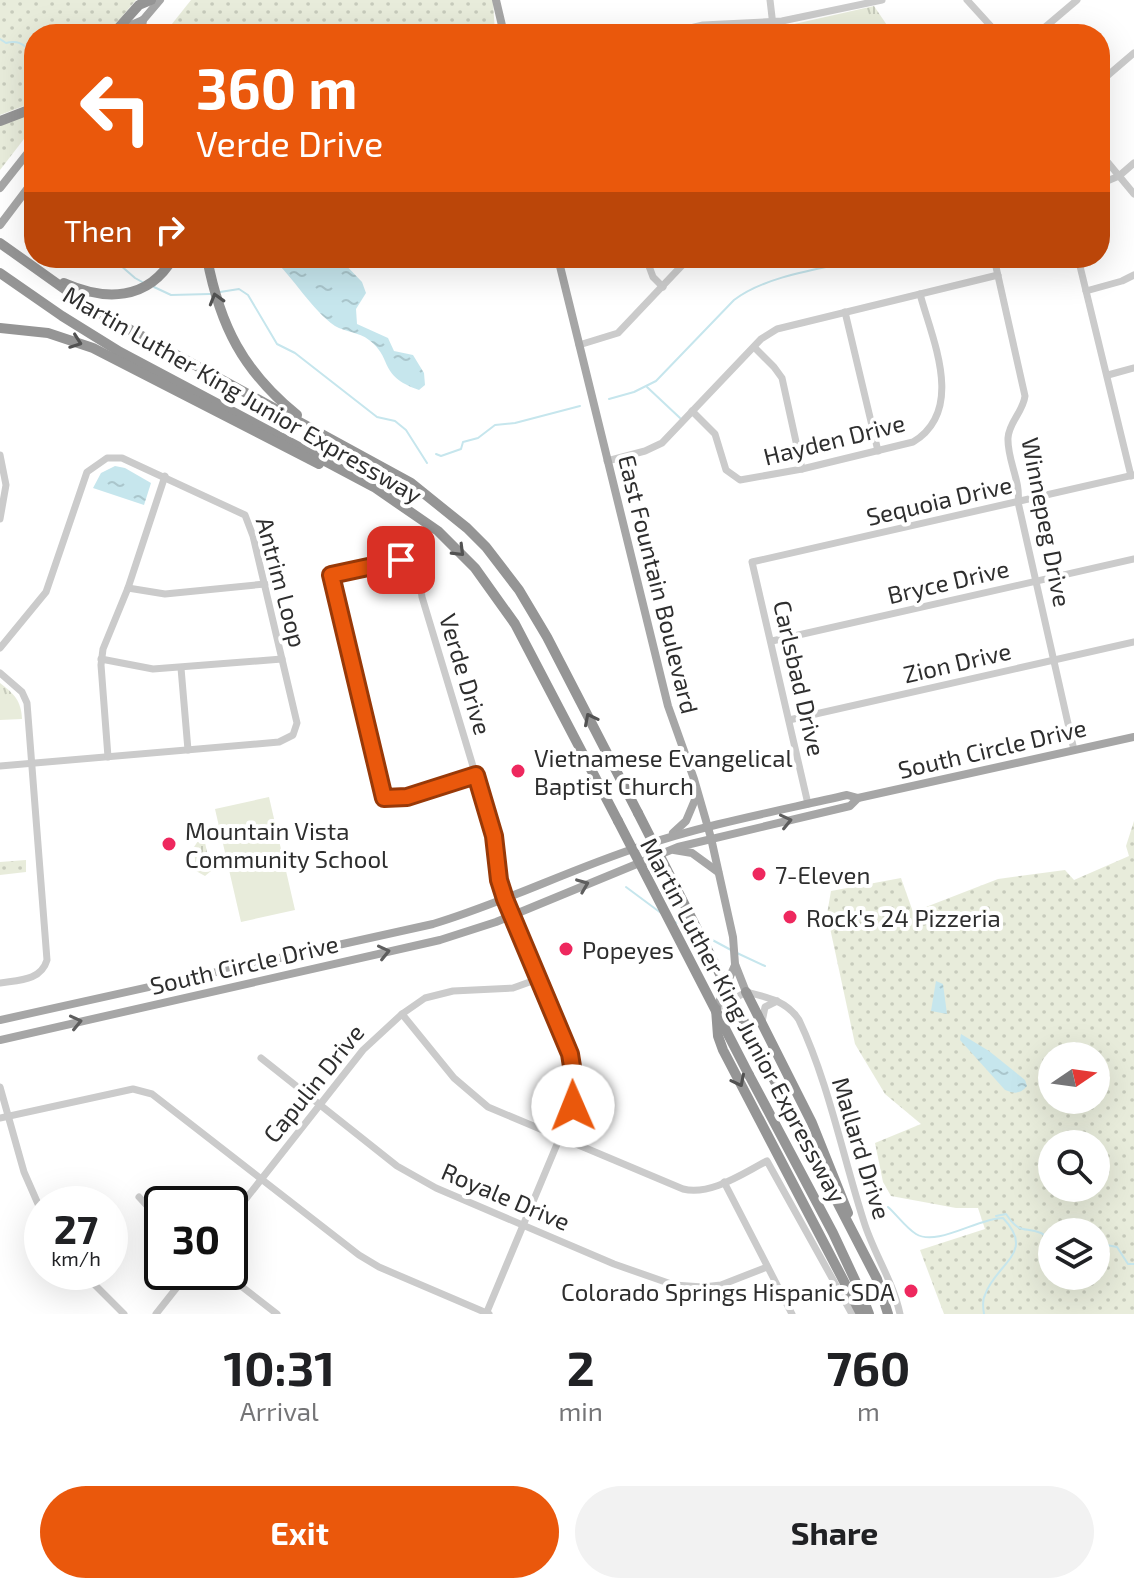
<!DOCTYPE html>
<style>
:root{--surface:#fff;--page:#f2f2f2;--text:#202124;--muted:#757577;--accent:#ea580c}
body{margin:0;font-family:"Exo 2",sans-serif;background:var(--page);color:var(--text);height:100vh;display:flex;flex-direction:column;font-size:30px;white-space:nowrap}
*{box-sizing:border-box;margin:0}
p{font-size:26px;color:var(--muted)}
.icon{flex:none;width:44px;height:44px;fill:none;stroke:currentColor;stroke-width:2;stroke-linecap:round;stroke-linejoin:round}
.map{position:relative;height:1314px;overflow:hidden}
.side{display:flex;flex-direction:column;background:var(--surface);flex:1}
.side>*{flex:none}
.guide{position:absolute;left:24px;top:24px;width:1086px;height:244px;border-radius:32px;box-shadow:0 8px 32px #0002;background:#ea580c;color:#fff;overflow:hidden}
.needle{width:52px;rotate:77deg}
.controls{position:absolute;left:1038px;top:1042px;display:grid;gap:16px}
.controls a{display:grid;place-items:center;width:72px;height:72px;border-radius:50%;background:var(--surface);box-shadow:0 8px 32px #0002;font-size:40px}
.speed{position:absolute;left:24px;top:1186px;display:flex;gap:16px;font-size:40px;font-weight:700;text-align:center}
.speed>*{display:grid;place-content:center;width:104px;height:104px;border-radius:50%;background:var(--surface);box-shadow:0 8px 32px #0002;line-height:1}
.speed small{font-size:20px;font-weight:400}
.speed .limit{border:4px solid #111;border-radius:12px;background:#fff;color:#111}
.pin{position:absolute;display:grid;place-items:center;width:68px;height:68px;color:#fff;margin:-34px;border-radius:16px;box-shadow:0 4px 12px #0006}
.me{position:absolute;width:88px;margin:-44px;rotate:359deg;stroke-linejoin:round;filter:drop-shadow(0 0 6px #0008)}
.turn{display:flex;align-items:center;gap:28px;height:168px;padding:0 40px;font-size:36px}
.turn .icon{width:104px;height:104px;stroke-width:2.5}
.turn b{display:block;font-size:56px;line-height:68px}
.then{display:flex;align-items:center;height:76px;padding:0 40px;background:#0003;gap:16px;font-size:30px}
.eta{display:flex;justify-content:space-evenly;align-items:center;height:136px;text-align:center}
.eta b{font-size:48px;font-weight:700;line-height:56px}
.button{display:flex;gap:16px;margin-top:auto;padding:16px 40px}
.button a{flex:1;height:92px;border-radius:48px;background:var(--accent);color:#fff;font-size:32px;font-weight:700;line-height:92px;text-align:center}
.button a+a{background:var(--page);color:var(--text)}
.map>svg:first-child{display:block}
.grass{fill:url(#grass-dots);fill-rule:evenodd}
.park{fill:url(#park-tufts)}
.pitch{fill:#e8ecdb}
.water{fill:url(#water-ripples)}
.lines{fill:none;stroke-linecap:round;stroke-linejoin:round}
.stream{stroke:#c6e6ed;stroke-width:2}
.minor{stroke:#cbcbcb;stroke-width:7}
.major{stroke:#a6a6a6;stroke-width:8}
.highway{stroke:#959595;stroke-width:10}
.highway-bridge{stroke:#959595;stroke-width:10}
.oneway{stroke:#525252}
.oneway2{stroke:#5e5e5e}
.route-casing{stroke:#983908;stroke-width:20}
.route{stroke:#ea580c;stroke-width:14}
.poi-dot{fill:#ee285e;stroke:#fff;stroke-width:3}
.labels{text-anchor:middle;dominant-baseline:central;stroke-width:8;stroke-linejoin:round;paint-order:stroke}
.street-label{font-size:24px;fill:#2e2e2e;stroke:#fff}
.poi-label{font-size:24px;fill:#2e2e2e;stroke:#fff;text-anchor:start}
</style>
<div class="map">
<svg width="1134" height="1314" viewBox="0 0 1134 1314">
<defs>
<pattern id="grass-dots" width="8" height="8" patternUnits="userSpaceOnUse" patternTransform="scale(2)"><rect width="8" height="8" fill="#e8ecdb"/><path d="M2 2h.1M6 6h.1" fill="none" stroke="#c7cbbc" stroke-width="1.8" stroke-linecap="round"/></pattern>
<pattern id="park-tufts" width="24" height="20" patternUnits="userSpaceOnUse" patternTransform="scale(2)"><rect width="24" height="20" fill="#e8ecdb"/><path d="M3 7l-1-3M5 7V3M7 7l1-3M15 17l-1-3M17 17v-4M19 17l1-3" fill="none" stroke="#c7cbbc"/></pattern>
<pattern id="water-ripples" width="26" height="14" patternUnits="userSpaceOnUse" patternTransform="scale(2)"><rect width="26" height="14" fill="#c6e6ed"/><path d="M2 4q2-2 4 0t4 0M15 11q2-2 4 0t4 0" fill="none" stroke="#aac6cc"/></pattern>
</defs>
<rect width="100%" height="100%" fill="#fff"/>
<!-- grass -->
<g class="grass">
<path d="M0 0H136L107 34H34V102L0 115Z"/>
<path d="M191 0H493L495 34H164Z"/>
<path d="M34 112V126L0 170V125Z"/>
<path d="M1134 821V1314H944L920 1250 985 1229 978 1208H956L891 1196 883 1182 875 1143 921 1124 885 1094 855 1044 827 914 831 891 901 878 913 912 998 879 1065 870 1074 880 1129 856 1126 846ZM1052 1056H1096V1100H1052ZM1052 1144H1096V1188H1052ZM1052 1232H1096V1276H1052Z"/>
<path d="M26 860V872L0 875V862Z"/>
</g>
<!-- park -->
<g class="park">
<path d="M874 6 893 34H779L781 27Z"/>
<path d="M0 683C14 694 21 700 22 719L0 720Z"/>
<path d="M199 833H203L211 871 205 876 196 871 194 847 198 841Z"/>
</g>
<!-- pitch -->
<path class="pitch" d="M269 797 295 910 241 922 215 809Z"/>
<!-- water -->
<g class="water">
<path d="M272 258H339L362 282 366 293 356 309 357 324 388 338 394 351 413 355 424 373 425 385 419 390C377 375 394 359 369 340 359 332 345 332 335 326 311 309 294 278 272 258Z"/>
<path d="M115 466 125 468 151 483 144 505 93 488 101 473Z"/>
<path d="M936 981 943 984 947 1014 931 1011Z"/>
<path d="M961 1034 989 1051 1025 1080 1027 1086C1020 1094 1015 1094 1005 1090L960 1040Z"/>
</g>
<g class="lines">
<!-- stream -->
<g class="stream">
<path d="M0 39 6 43C20 39 29 47 34 60"/>
<path d="M112 258 135 278 144 283"/>
<path d="M154 287 171 295 210 294"/>
<path d="M220 292 239 289 248 295 277 344 295 353 377 417 395 421 406 430 427 463"/>
<path d="M647 387 680 418"/>
<path d="M609 399 634 392 656 381 734 300C768 274 828 268 869 258"/>
<path d="M436 454 441 456 461 449 463 442 478 438 495 425 515 423 580 406"/>
<path d="M626 887 661 913"/>
<path d="M676 922 692 930"/>
<path d="M705 936 731 950"/>
<path d="M737 953 765 966"/>
<path d="M888 1207C897 1215 906 1228 916 1234 937 1247 978 1218 1003 1218 1037 1253 995 1264 985 1295 982 1300 983 1308 984 1314"/>
<path d="M996 1216 1006 1214C1021 1236 1024 1226 1041 1233 1045 1235 1048 1239 1052 1241"/>
<path d="M1059 1232 1062 1230 1067 1232"/>
<path d="M1096 1243 1117 1247 1128 1264H1134"/>
</g>
<!-- minor -->
<g class="minor">
<path d="M770 0 774 34"/>
<path d="M967 0 998 34"/>
<path d="M665 34 703 25 782 21 882 0"/>
<path d="M1037 34 1077 0"/>
<path d="M1100 82 1134 53"/>
<path d="M1100 153 1134 194"/>
<path d="M1100 184 1119 176 1134 163"/>
<path d="M646 258 653 277 663 287"/>
<path d="M994 258 1025 396C1023 412 1009 422 1008 438 1007 460 1021 481 1018 502L1074 750"/>
<path d="M1078 258 1131 476"/>
<path d="M1086 291 1122 281 1134 275"/>
<path d="M845 312 878 451"/>
<path d="M579 345 618 333 689 258"/>
<path d="M754 347 774 367 782 378 802 469"/>
<path d="M1108 375 1134 368"/>
<path d="M692 411 715 434 726 470 740 480 802 469 913 442C966 410 932 339 920 294"/>
<path d="M0 455 6 485 0 519"/>
<path d="M607 461 645 451 662 443 761 339 777 329 998 275"/>
<path d="M128 588 165 594 265 584"/>
<path d="M772 641 1134 559"/>
<path d="M0 648 46 592 87 472 107 458H122L245 515 253 536 297 723 293 735 279 742 0 766"/>
<path d="M101 659 153 669 282 659"/>
<path d="M181 668 188 750"/>
<path d="M0 673 22 692 27 703 47 960C41 981 18 980 0 983"/>
<path d="M789 720 1134 642"/>
<path d="M108 757 101 665 103 649 128 588 165 476"/>
<path d="M476 775 407 797 384 798 331 575 401 560 418 567 422 597 491 826C498 850 498 875 505 899L570 1054 574 1079 573 1106 486 1314"/>
<path d="M808 804 752 562 1134 475"/>
<path d="M716 1009 746 992C767 997 787 1001 799 1020 828 1081 843 1157 864 1222 874 1254 893 1281 900 1314"/>
<path d="M402 1014 454 1078 488 1107 683 1189C711 1196 743 1173 767 1161L852 1314"/>
<path d="M762 1022 765 1007 777 1001"/>
<path d="M261 1058 397 1166 436 1188 614 1264 674 1285 703 1287 721 1285 767 1267"/>
<path d="M0 1087 24 1172 42 1213"/>
<path d="M0 1118 133 1089 152 1094 359 1255 379 1267 489 1314"/>
<path d="M724 1182 792 1314"/>
<path d="M139 1197 162 1222"/>
<path d="M230 1219 363 1050 402 1014 425 998 453 991 513 988 538 979"/>
<path d="M82 1272 124 1314"/>
<path d="M223 1272 277 1314"/>
<path d="M156 1314 189 1272"/>
</g>
<!-- major -->
<g class="major">
<path d="M496 0 504 34"/>
<path d="M123 34 129 26 143 20 160 0"/>
<path d="M141 34 143 20"/>
<path d="M0 188 34 145"/>
<path d="M0 225 34 180"/>
<path d="M558 258 668 706 694 779 711 838 733 937 735 964 746 992"/>
<path d="M673 833 686 821 697 795"/>
<path d="M674 850 692 853 718 872"/>
<path d="M716 1009 735 965"/>
<path d="M0 1020 433 924C503 903 569 870 639 847 707 824 778 811 847 795L858 798"/>
<path d="M0 1040 440 940 496 922 678 847 850 806 858 798 1134 737"/>
</g>
<!-- highway -->
<g class="highway">
<path d="M113 34 139 5 151 0"/>
<path d="M0 121 34 108"/>
<path d="M0 243 94 310 411 483 467 528 486 547 519 590 547 637 638 813"/>
<path d="M207 258C220 326 243 371 297 415"/>
<path d="M0 273 62 316 120 352 374 487 438 531 475 568 515 624 618 821"/>
<path d="M64 283C105 301 148 301 173 258"/>
<path d="M0 328 48 333 93 348 319 464"/>
<path d="M746 992 812 1123 848 1213"/>
<path d="M716 1009 718 1036 723 1050 861 1314"/>
<path d="M757 1047 877 1279 888 1314"/>
<path d="M749 1075 833 1233 861 1293 869 1314"/>
</g>
<!-- highway-bridge -->
<g class="highway-bridge">
<path d="M638 813 757 1047"/>
<path d="M618 821 749 1075"/>
</g>
</g>
<!-- one-way arrows -->
<defs><path id="oneway-chevron" d="M-2-3.5L2.5 0L-2 3.5" fill="none" stroke-width="1.6" stroke-linecap="round" stroke-linejoin="round" transform="scale(2)"/></defs>
<g class="oneway">
<use href="#oneway-chevron" transform="translate(216 299) rotate(-106)"/>
<use href="#oneway-chevron" transform="translate(76 342) rotate(20)"/>
<use href="#oneway-chevron" transform="translate(459 551) rotate(45)"/>
<use href="#oneway-chevron" transform="translate(590 719) rotate(-117)"/>
<use href="#oneway-chevron" transform="translate(739 1081) rotate(63)"/>
</g>
<g class="oneway2">
<use href="#oneway-chevron" transform="translate(786 821) rotate(-13)"/>
<use href="#oneway-chevron" transform="translate(583 885) rotate(-22)"/>
<use href="#oneway-chevron" transform="translate(384 952) rotate(-13)"/>
<use href="#oneway-chevron" transform="translate(76 1022) rotate(-13)"/>
</g>
<g class="lines">
<defs>
<path id="route" d="M401 560 331 575 384 798 407 797 476 775 494 836 499 880 505 899 570 1054 574 1079 573 1106"/>
</defs>
<!-- route casing -->
<use href="#route" class="route-casing"/>
<!-- route -->
<use href="#route" class="route"/>
</g>
<!-- markers -->
<g class="poi-dot">
<circle cx="518" cy="771" r="8"/>
<circle cx="169" cy="844" r="8"/>
<circle cx="759" cy="874" r="8"/>
<circle cx="790" cy="917" r="8"/>
<circle cx="566" cy="949" r="8"/>
<circle cx="911" cy="1291" r="8"/>
</g>
<g class="labels">
<!-- street labels -->
<g class="street-label">
<text transform="translate(243 394) rotate(30)">Martin Luther King Junior Expressway</text>
<text transform="translate(834 439) rotate(-14)">Hayden Drive</text>
<text transform="translate(939 500) rotate(-13)">Sequoia Drive</text>
<text transform="translate(1047 522) rotate(79)">Winnepeg Drive</text>
<text transform="translate(948 581) rotate(-13)">Bryce Drive</text>
<text transform="translate(282 582) rotate(75)">Antrim Loop</text>
<text transform="translate(659 584) rotate(76)">East Fountain Boulevard</text>
<text transform="translate(957 662) rotate(-13)">Zion Drive</text>
<text transform="translate(466 674) rotate(73)">Verde Drive</text>
<text transform="translate(800 678) rotate(77)">Carlsbad Drive</text>
<text transform="translate(992 748) rotate(-13)">South Circle Drive</text>
<text transform="translate(244 964) rotate(-13)">South Circle Drive</text>
<text transform="translate(744 1020) rotate(62)">Martin Luther King Junior Expressway</text>
<text transform="translate(313 1083) rotate(-51)">Capulin Drive</text>
<text transform="translate(862 1148) rotate(73)">Mallard Drive</text>
<text transform="translate(506 1196) rotate(23)">Royale Drive</text>
</g>
<!-- poi labels -->
<g class="poi-label">
<text x="534" y="757">Vietnamese Evangelical<tspan x="534" dy="28">Baptist Church</tspan></text>
<text x="185" y="830">Mountain Vista<tspan x="185" dy="28">Community School</tspan></text>
<text x="775" y="874">7-Eleven</text>
<text x="806" y="917">Rock's 24 Pizzeria</text>
<text x="582" y="949">Popeyes</text>
<text x="895" y="1291" text-anchor="end">Colorado Springs Hispanic SDA</text>
</g>
</g>
</svg>
<div class="controls">
<a><svg class="needle" viewBox="-14 -14 28 28"><path d="M0-13l5 13h-10z" fill="#e53935"/><path d="M0 13l5-13h-10z" fill="#757577"/></svg></a>
<a><svg class="icon" aria-label="search" viewBox="0 0 24 24"><circle cx="10" cy="10" r="6"/><path d="M15 15l6 6"/></svg></a>
<a><svg class="icon" aria-label="layers" viewBox="0 0 24 24"><path d="M12 4l9 5-9 5-9-5zM3 14l9 5 9-5"/></svg></a>
</div>
<div class="speed"><div>27<small>km/h</small></div><div class="limit">30</div></div>
<div class="pin" style="left:401px;top:560px;background:#d93025"><svg class="icon" aria-label="arrive" viewBox="0 0 24 24"><path d="M6 21V4h12l-3 4 3 4H6"/></svg></div>
<svg class="me" style="left:573px;top:1106px" viewBox="-20 -20 40 40"><circle r="19" fill="#fff"/><path d="M0-13L10 11 0 6-10 11z" fill="#ea580c"/></svg>
<div class="guide">
<div class="turn"><svg class="icon" aria-label="left" viewBox="0 0 24 24"><path d="M17 20v-9H6M10 6l-5 5 5 5"/></svg><div><b>360 m</b>Verde Drive</div></div>
<div class="then">Then<svg class="icon" aria-label="right" viewBox="0 0 24 24"><path d="M7 20v-9h11M14 6l5 5-5 5"/></svg></div>
</div>
</div>
<section class="side">
<div class="eta">
<div><b>10:31</b><p>Arrival</p></div>
<div><b>2</b><p>min</p></div>
<div><b>760</b><p>m</p></div>
</div>
<div class="button"><a>Exit</a><a>Share</a></div>
</section>
